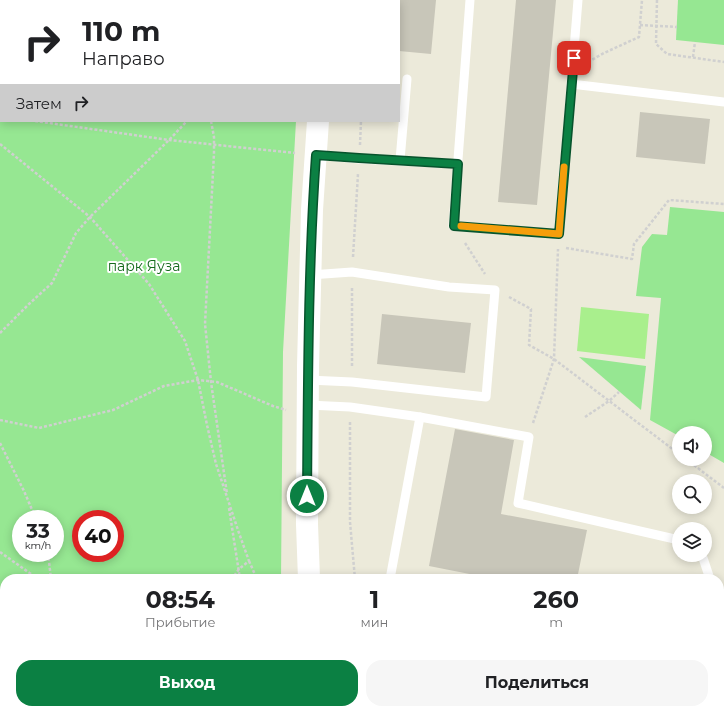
<!DOCTYPE html>
<html lang="ru">
<meta charset="utf-8">
<style>
:root{--surface:#fff;--page:#f6f6f6;--text:#202124;--muted:#757577;--accent:#0b8043}
body{margin:0;font-family:Montserrat,sans-serif;background:var(--page);color:var(--text);height:100vh;display:flex;flex-direction:column;font-size:15px;white-space:nowrap}
*{box-sizing:border-box;margin:0}
p{font-size:13px;color:var(--muted)}
.icon{flex:none;width:22px;height:22px;fill:none;stroke:currentColor;stroke-width:2;stroke-linecap:round;stroke-linejoin:round}
.map{position:relative;flex:1;overflow:hidden}
.side{position:absolute;left:0px;top:574px;width:724px;height:140px;display:flex;flex-direction:column;background:var(--surface);border-radius:16px 16px 0 0;box-shadow:0 2px 10px #0003}
.side>*{flex:none}
.guide{position:absolute;left:0px;top:0px;width:400px;height:122px;box-shadow:0 2px 10px #0003;background:#fff;color:var(--text);overflow:hidden}
.controls{position:absolute;left:672px;top:426px;display:grid;gap:8px}
.controls a{display:grid;place-items:center;width:40px;height:40px;border-radius:50%;background:var(--surface);box-shadow:0 2px 10px #0003;font-size:20px}
.speed{position:absolute;left:12px;top:510px;display:flex;gap:8px;font-size:20px;font-weight:700;text-align:center}
.speed>*{display:grid;place-content:center;width:52px;height:52px;border-radius:50%;background:var(--surface);box-shadow:0 2px 10px #0003;line-height:1}
.speed small{font-size:10px;font-weight:400}
.speed .limit{border:6px solid #d22;background:#fff;color:#111}
.pin{position:absolute;display:grid;place-items:center;width:34px;height:34px;color:#fff;margin:-17px;border-radius:8px;box-shadow:0 2px 6px #0006}
.me{position:absolute;width:44px;margin:-22px;rotate:0deg;stroke-linejoin:round;filter:drop-shadow(0 0 3px #0008)}
.turn{display:flex;align-items:center;gap:14px;height:84px;padding:0 16px;font-size:18px}
.turn .icon{width:52px;height:52px;stroke-width:2.5}
.turn b{display:block;font-size:28px;line-height:34px}
.then{display:flex;align-items:center;height:38px;padding:0 16px;background:#0003;gap:8px;font-size:15px}
.eta{display:flex;justify-content:space-evenly;align-items:center;height:68px;text-align:center}
.eta b{font-size:24px;font-weight:700;line-height:28px}
.cta{display:flex;gap:8px;margin-top:auto;padding:8px 16px}
.cta a{flex:1;height:46px;border-radius:16px;background:var(--accent);color:#fff;font-size:16px;font-weight:700;line-height:46px;text-align:center}
.cta a+a{background:var(--page);color:var(--text)}
.map>svg:first-child{display:block}
.green{fill:#96e792;fill-rule:evenodd}
.pitch{fill:#a9ef8d}
.building{fill:#c8c6b9}
.lines{fill:none;stroke-linecap:round;stroke-linejoin:round}
.path{stroke:#d0d0d0;stroke-width:2.5;stroke-dasharray:3 2;stroke-linecap:butt}
.service{stroke:#fff;stroke-width:9}
.minor{stroke:#fff;stroke-width:19}
.tertiary{stroke:#fff;stroke-width:22}
.route-casing{stroke:#07532c;stroke-width:10}
.route{stroke:#0b8043;stroke-width:7}
.slow{stroke:#f59e0b;stroke-width:7}
.labels{text-anchor:middle;dominant-baseline:central;stroke-width:4;stroke-linejoin:round;paint-order:stroke}
.park-label{font-size:14px;fill:#156a1c;stroke:#fff}
</style>
<div class="map">
<svg width="724" height="714" viewBox="0 0 724 714">
<rect width="100%" height="100%" fill="#eceada"/>
<!-- green -->
<g class="green">
<path d="M0 0H33L35 1H1V121H296L283 352 281 579H5V709H233V714H0ZM21 519H55V553H21ZM81 519H115V553H81Z"/>
<path d="M678 0H724V45L676 40Z"/>
<path d="M670 207 724 212V463L705 452V433H679V436L650 420 661 298 636 296 642 247 652 234 667 235Z"/>
<path d="M579 357 646 366 641 410Z"/>
</g>
<!-- pitch -->
<path class="pitch" d="M581 307 649 314 645 359 577 351Z"/>
<!-- building -->
<g class="building">
<path d="M399 0H436L431 54 399 51Z"/>
<path d="M516 0H556L537 205 498 202Z"/>
<path d="M640 112 710 119 705 164 636 157Z"/>
<path d="M382 314 471 323 465 373 377 364Z"/>
<path d="M455 429 514 440 501 514 587 530 577 579H495L429 566Z"/>
</g>
<g class="lines">
<!-- path -->
<g class="path">
<path d="M657 0 656 44 667 54 724 62"/>
<path d="M370 1V0"/>
<path d="M640 25 677 27"/>
<path d="M693 57 695 42"/>
<path d="M588 62 604 53 639 37 642 0"/>
<path d="M0 86H1"/>
<path d="M0 116H1"/>
<path d="M35 121 169 140 295 153"/>
<path d="M211 121 214 137V153L205 324 211 382 227 494"/>
<path d="M0 144 90 217 149 284 185 341 198 380 207 425 216 464 239 533 249 561 239 569 232 579"/>
<path d="M360 145 361 121"/>
<path d="M465 243 485 274"/>
<path d="M566 248 632 259 634 244 669 200 724 204"/>
<path d="M353 257 358 174"/>
<path d="M352 288V367"/>
<path d="M509 297 531 309 529 345 554 359 679 454"/>
<path d="M0 333 29 304 52 283 76 233 90 217 169 140 187 121"/>
<path d="M585 417 609 401 619 392"/>
<path d="M0 420 39 428 113 410 164 386 198 380 217 382 273 406 286 410"/>
<path d="M350 422V522L355 579"/>
<path d="M533 423 554 359 558 249"/>
<path d="M0 443 24 491 36 519"/>
<path d="M686 459 724 488"/>
<path d="M229 508 240 579"/>
<path d="M0 552 38 579"/>
<path d="M48 553 51 579"/>
<path d="M249 561 257 579"/>
<path d="M0 640 5 646"/>
<path d="M719 652 724 651"/>
<path d="M62 709 66 714"/>
<path d="M265 709 266 714"/>
<path d="M369 709V714"/>
<path d="M440 709V714"/>
<path d="M0 710 1 714"/>
<path d="M182 714 183 709"/>
</g>
<!-- service -->
<g class="service">
<path d="M470 0 453 226 559 234 578 0"/>
<path d="M120 1V0"/>
<path d="M571 84 724 102"/>
<path d="M316 155 359 159 458 164"/>
<path d="M400 160 407 79"/>
<path d="M308 380 352 382 486 397 495 290 449 287 352 272 310 275"/>
<path d="M308 405 350 407 420 417 529 437 518 503 679 540"/>
<path d="M702 555 710 579"/>
<path d="M390 579 420 417"/>
<path d="M719 685 724 687"/>
<path d="M630 714 639 709"/>
</g>
<!-- minor -->
<path class="minor" d="M719 626 724 625"/>
<!-- tertiary -->
<g class="tertiary">
<path d="M97 0 101 1"/>
<path d="M327 1V0"/>
<path d="M309 579 307 524 308 366 312 210 318 121"/>
<path d="M318 709V714"/>
</g>
</g>
<g class="lines">
<defs>
<path id="route" d="M307 496C308 382 308 268 316 155L359 158 458 164 454 226 559 234 574 58"/>
</defs>
<!-- route casing -->
<use href="#route" class="route-casing"/>
<!-- route -->
<use href="#route" class="route"/>
<!-- slow -->
<path class="slow" d="M461 226 559 234 564 167"/>
</g>
<g class="labels">
<!-- park labels -->
<g class="park-label">
<text x="144" y="266">парк Яуза</text>
</g>
</g>
</svg>
<div class="controls">
<a><svg class="icon" aria-label="sound" viewBox="0 0 24 24"><path d="M4 9h4l5-4v14l-5-4H4zM17 9q2 3 0 6"/></svg></a>
<a><svg class="icon" aria-label="search" viewBox="0 0 24 24"><circle cx="10" cy="10" r="6"/><path d="M15 15l6 6"/></svg></a>
<a><svg class="icon" aria-label="layers" viewBox="0 0 24 24"><path d="M12 4l9 5-9 5-9-5zM3 14l9 5 9-5"/></svg></a>
</div>
<div class="speed"><div>33<small>km/h</small></div><div class="limit">40</div></div>
<div class="pin" style="left:574px;top:58px;background:#d93025"><svg class="icon" aria-label="arrive" viewBox="0 0 24 24"><path d="M6 21V4h12l-3 4 3 4H6"/></svg></div>
<svg class="me" style="left:307px;top:496px" viewBox="-20 -20 40 40"><circle r="17" fill="#0b8043" stroke="#fff" stroke-width="3"/><path d="M0-11L8 9 0 5-8 9z" fill="#fff"/></svg>
<div class="guide">
<div class="turn"><svg class="icon" aria-label="right" viewBox="0 0 24 24"><path d="M7 20v-9h11M14 6l5 5-5 5"/></svg><div><b>110 m</b>Направо</div></div>
<div class="then">Затем<svg class="icon" aria-label="right" viewBox="0 0 24 24"><path d="M7 20v-9h11M14 6l5 5-5 5"/></svg></div>
</div>
<section class="side">
<div class="eta">
<div><b>08:54</b><p>Прибытие</p></div>
<div><b>1</b><p>мин</p></div>
<div><b>260</b><p>m</p></div>
</div>
<div class="cta"><a>Выход</a><a>Поделиться</a></div>
</section>
</div>
